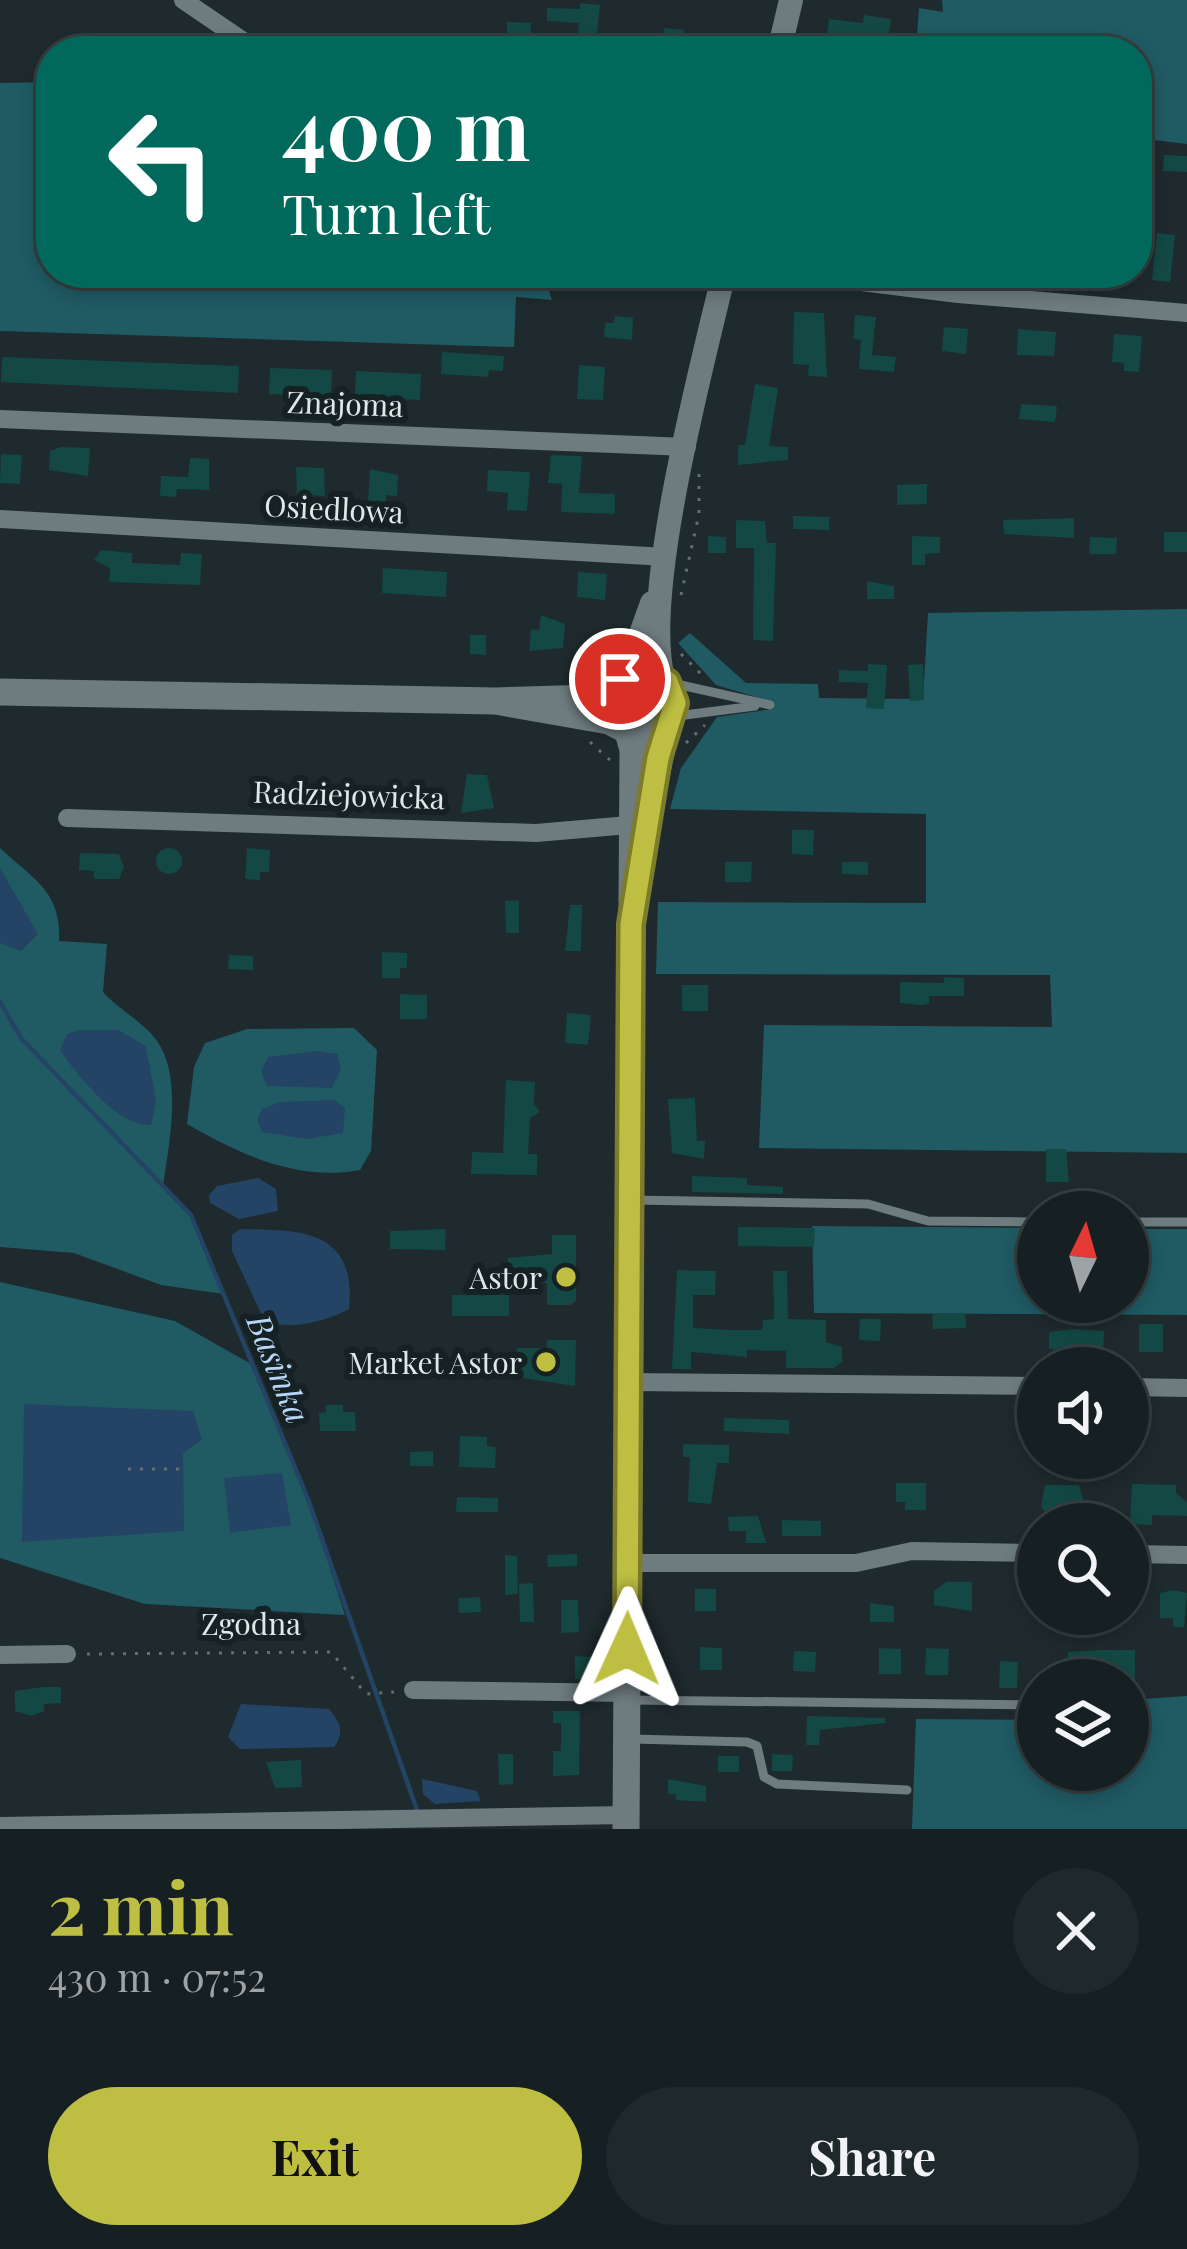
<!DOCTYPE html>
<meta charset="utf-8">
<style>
:root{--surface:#162022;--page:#1f282a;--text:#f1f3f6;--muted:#9ea3a5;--line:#353e40;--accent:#bebf42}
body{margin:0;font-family:"Playfair Display",serif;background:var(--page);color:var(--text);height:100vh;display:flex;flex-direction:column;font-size:45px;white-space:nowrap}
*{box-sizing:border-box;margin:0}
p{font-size:39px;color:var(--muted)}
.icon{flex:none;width:66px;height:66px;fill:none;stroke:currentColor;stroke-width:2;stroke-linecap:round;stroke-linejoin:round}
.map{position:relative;height:1829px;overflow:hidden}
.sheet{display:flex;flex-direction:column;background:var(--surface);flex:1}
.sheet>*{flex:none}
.guide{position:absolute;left:36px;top:36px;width:1116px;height:252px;border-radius:48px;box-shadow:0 6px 18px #0003,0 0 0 3px var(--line);background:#00695c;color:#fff;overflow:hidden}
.needle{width:78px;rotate:5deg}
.buttons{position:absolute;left:1017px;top:1191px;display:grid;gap:24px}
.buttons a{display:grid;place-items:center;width:132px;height:132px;border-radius:50%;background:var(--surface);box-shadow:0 6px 18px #0003,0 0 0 3px var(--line);font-size:60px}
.pin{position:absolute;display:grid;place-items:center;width:102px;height:102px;color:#fff;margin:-51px;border:6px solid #fff;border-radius:50%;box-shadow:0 3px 12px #0007}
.me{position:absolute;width:132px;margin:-66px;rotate:1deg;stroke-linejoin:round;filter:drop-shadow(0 0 9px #0008)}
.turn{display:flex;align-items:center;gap:42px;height:252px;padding:0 48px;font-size:54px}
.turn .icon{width:156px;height:156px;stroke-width:2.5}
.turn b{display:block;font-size:84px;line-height:102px}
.round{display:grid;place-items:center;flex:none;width:126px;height:126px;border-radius:63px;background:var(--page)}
.head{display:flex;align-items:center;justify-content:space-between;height:204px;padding:0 48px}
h1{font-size:72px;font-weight:700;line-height:90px;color:var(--accent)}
.action{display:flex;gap:24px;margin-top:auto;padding:24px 48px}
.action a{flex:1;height:138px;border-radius:72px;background:var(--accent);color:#111;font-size:48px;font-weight:700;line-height:138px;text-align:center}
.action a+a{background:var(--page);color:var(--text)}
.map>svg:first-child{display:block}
.green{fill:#205a63}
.water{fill:#244465}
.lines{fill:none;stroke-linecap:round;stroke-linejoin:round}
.stream{stroke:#244465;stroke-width:4.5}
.building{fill:#134845}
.path{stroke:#646f71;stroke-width:3;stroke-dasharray:3 9;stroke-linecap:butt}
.service{stroke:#6e7c7f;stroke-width:9}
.minor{stroke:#6e7c7f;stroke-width:18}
.tertiary{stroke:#6e7c7f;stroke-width:24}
.secondary{stroke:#6e7c7f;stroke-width:27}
.route-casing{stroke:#7c7c2b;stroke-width:30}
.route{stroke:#bebf42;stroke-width:21}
.poi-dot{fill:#bebf42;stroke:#152123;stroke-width:4.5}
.labels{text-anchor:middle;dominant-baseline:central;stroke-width:12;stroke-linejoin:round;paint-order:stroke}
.street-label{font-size:30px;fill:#dfe7e8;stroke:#152123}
.poi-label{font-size:30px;fill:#dfe7e8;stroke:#152123;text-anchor:end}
.water-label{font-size:33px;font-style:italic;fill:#b7d7f9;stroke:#152123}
</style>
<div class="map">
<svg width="1187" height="1829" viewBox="0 0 1187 1829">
<rect width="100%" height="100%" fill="#1e2a2d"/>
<!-- green -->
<g class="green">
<path d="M942 0H1187V144L1137 138V51H916L919 8 943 12Z"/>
<path d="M51 82V273H543L552 300 516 297 514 347 0 331V83Z"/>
<path d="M1187 609V1153L759 1148 764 1025 1052 1027 1050 975 656 974 658 902 926 903V814L670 809 681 768 717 717 773 709 772 702 716 685 678 643 690 633 746 683 818 684 819 698 923 699 928 613Z"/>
<circle cx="641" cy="703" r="20"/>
<path d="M0 848C33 879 62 892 59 941L107 944 103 992C118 1009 148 1025 159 1044 182 1081 169 1145 163 1186L191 1215 224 1294 161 1285 74 1253 0 1247Z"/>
<path d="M354 1028 377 1050 371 1151 360 1170C298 1182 239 1154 187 1124L194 1067 205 1043 247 1029Z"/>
<path d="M812 1226 1038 1228V1302H1128V1229H1187V1315L814 1313Z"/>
<path d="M0 1282 175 1321 253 1365 308 1499 345 1615 145 1604 0 1558Z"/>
<path d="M1187 1696V1829H912L916 1719 1038 1720V1770H1128V1700Z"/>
</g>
<!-- water -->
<g class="water">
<path d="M0 868 38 934 21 951 0 943Z"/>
<path d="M79 1030H118L146 1046 156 1102 151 1125C118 1127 78 1076 60 1050L67 1034Z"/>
<path d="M317 1051 337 1054 341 1069 332 1088 267 1086 261 1071 268 1057Z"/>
<path d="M334 1100 345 1108 343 1133 307 1139 262 1132 257 1119 262 1109 280 1102Z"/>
<path d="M258 1178 276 1189 278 1211 239 1219 210 1203 209 1195 217 1186Z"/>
<path d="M240 1229C299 1230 357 1228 349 1309 328 1321 285 1332 264 1320L232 1251V1235Z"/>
<path d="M24 1404 193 1411 202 1440 183 1453 184 1531 22 1542Z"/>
<path d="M282 1473 291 1525 230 1533 224 1478Z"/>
<path d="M241 1704 329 1709C340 1723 345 1731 334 1747L240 1749 228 1737Z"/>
<path d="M422 1779 477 1791 481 1801 435 1804 423 1794Z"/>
</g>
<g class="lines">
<!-- stream -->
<path class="stream" d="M0 1002 21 1038 191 1215 308 1499 417 1810"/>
</g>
<!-- building -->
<g class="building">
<path d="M580 3 600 5 596 43 577 41 579 23 547 21V8L580 9Z"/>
<path d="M864 15 891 19 888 41 859 38 858 51H825L829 19 863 23Z"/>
<path d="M507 22 531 23 530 51H507Z"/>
<path d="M664 28 684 30 682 51H661Z"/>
<path d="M1164 155 1187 156V172L1163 171Z"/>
<path d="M1157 233 1175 235 1170 282 1152 280Z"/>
<path d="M794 312 824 313 827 377 808 376 809 365 793 364Z"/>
<path d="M855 315 876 317 872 355 896 357 894 372 859 369 861 340 853 339Z"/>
<path d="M615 316 633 318 632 340 604 337 605 323H614Z"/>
<path d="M944 327 968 329 966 354 942 351Z"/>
<path d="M1018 329 1056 332 1054 356 1017 355Z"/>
<path d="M1114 334 1142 336 1139 372 1124 371V363L1112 362Z"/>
<path d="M442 352 504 356 503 371 489 370 488 377 441 374Z"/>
<path d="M2 357 239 366 238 393 1 382Z"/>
<path d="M579 365 605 367 603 400 577 399Z"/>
<path d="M270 368 332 370 331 397 269 394Z"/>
<path d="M356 371 421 374 420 400 355 397Z"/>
<path d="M755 384 778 388 769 446 788 447V460L738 465V445H745Z"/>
<path d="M1021 404 1057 406 1055 422 1019 419Z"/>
<path d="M61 447 90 448 88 476 49 470 50 451Z"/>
<path d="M1 454 22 455 20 484 0 483Z"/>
<path d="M551 455 582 456 579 493 615 494V514L561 512 562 484 548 483Z"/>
<path d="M190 458 209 459V490L177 489 176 497 160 496 161 476 188 477Z"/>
<path d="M296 467 324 468 325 496 297 494Z"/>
<path d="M370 469 398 475 397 496 386 495V503L368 502Z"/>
<path d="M488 470 530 472 527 511 507 510 508 493 487 491Z"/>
<path d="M927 484V504L897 505V485Z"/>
<path d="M793 516 829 517V530L793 529Z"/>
<path d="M1074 518V538L1004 534 1003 520Z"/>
<path d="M736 520 765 521 767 543H776L773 641 753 640 754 548H736Z"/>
<rect x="1164" y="532" width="23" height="20"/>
<path d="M708 536 726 537V553H708Z"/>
<path d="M912 536 940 537V553L925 554V565H912Z"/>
<path d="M1090 537 1117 538 1116 554H1089Z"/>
<path d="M101 550 132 553V563L180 565 181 553 202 554 200 585 109 582 110 568 94 560Z"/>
<path d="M383 568 447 572 446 597 382 593Z"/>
<path d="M578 572 607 574 605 600 577 597Z"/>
<path d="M867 581 894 586V599H867Z"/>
<path d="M541 615 565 624 563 648 529 651 531 629 539 630Z"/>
<path d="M470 635H486V655L470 654Z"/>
<path d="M868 664 887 665 884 709 866 708 868 683 839 682V670L868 671Z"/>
<path d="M923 664 924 700 910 701 908 665Z"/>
<path d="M467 774 487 775 494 808 461 813Z"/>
<path d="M792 830H814L813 855 792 854Z"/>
<path d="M247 848 270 850 269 872H260V880L245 879Z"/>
<circle cx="169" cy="861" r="13"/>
<path d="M80 853 119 854 124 867 119 879H94V871L79 870Z"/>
<path d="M725 862H752L751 882H725Z"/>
<path d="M842 862H868V875L842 874Z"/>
<path d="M519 900V933H506L505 901Z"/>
<path d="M570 905H582L581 951H565Z"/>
<path d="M382 952 407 953V968H400V978H382Z"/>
<path d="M229 955 253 956V970L228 969Z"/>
<path d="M944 977 964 978V996H929V1004L921 1005 900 1003V982L944 983Z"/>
<rect x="682" y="985" width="26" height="26"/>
<path d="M400 994 427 995V1019H400Z"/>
<path d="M567 1013 591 1015 588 1045 565 1043Z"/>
<path d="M506 1080 535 1082 534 1104 540 1112 530 1118 528 1154H537V1175L471 1174 472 1152 503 1153Z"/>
<path d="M695 1098 697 1141H705L704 1159 672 1153 668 1099Z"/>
<path d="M1046 1149H1066L1069 1182H1046Z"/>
<path d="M692 1176 747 1178V1185L783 1187V1194L692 1192Z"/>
<path d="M738 1227 815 1228 814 1247 738 1246Z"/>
<path d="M446 1229 445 1250 390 1249V1231Z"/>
<path d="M552 1235H576V1301L570 1305H547V1283L508 1282V1258L552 1254Z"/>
<path d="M677 1270 716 1271 715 1295H693V1328L732 1330H762L763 1320 774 1319 773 1271H787L788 1319 826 1320V1342L842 1347V1362L834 1368H786V1351L747 1350V1357L691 1352V1369H672Z"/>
<rect x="452" y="1295" width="57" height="21"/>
<path d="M965 1313 966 1328 933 1329 932 1314Z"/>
<path d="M860 1319H881L880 1341 859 1340Z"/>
<rect x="1139" y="1324" width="24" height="28"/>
<path d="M1072 1329 1104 1331 1103 1355 1049 1349V1332Z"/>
<path d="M547 1340H576L575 1386 517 1377V1348H547Z"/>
<path d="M326 1405H343V1412H355L356 1431H320L319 1413 326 1412Z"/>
<path d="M724 1418 789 1420V1434L724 1431Z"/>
<path d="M460 1436 487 1437V1446L496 1447 495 1468 459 1467Z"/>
<path d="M683 1444 729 1445V1463H717L711 1504 688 1502 690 1457H683Z"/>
<path d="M433 1451V1466H410V1452Z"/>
<path d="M896 1483H926V1510H905V1502H896Z"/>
<path d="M1132 1484 1176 1485V1493L1187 1502V1516L1152 1515V1525L1130 1524Z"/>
<path d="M1045 1485H1079L1087 1514 1046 1513 1041 1507Z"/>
<path d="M457 1497 498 1498V1512H456Z"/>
<path d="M758 1516 766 1543H746V1531H729L728 1517Z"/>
<path d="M782 1520 821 1521V1536H782Z"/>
<path d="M577 1554V1566L548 1567 547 1555Z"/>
<path d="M505 1555 517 1556 518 1594 505 1595Z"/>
<path d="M946 1582H972V1611L934 1605V1591Z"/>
<path d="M533 1583 534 1622H520L519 1584Z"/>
<rect x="695" y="1589" width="21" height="22"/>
<path d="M1173 1590 1187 1593 1184 1627H1173V1618H1160V1593Z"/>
<path d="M480 1597 481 1612 459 1613 458 1598Z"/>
<path d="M561 1600H578L579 1632 561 1633Z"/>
<path d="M870 1603 894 1606V1622H870Z"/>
<path d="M700 1647 722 1648V1670H700Z"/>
<path d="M879 1648 901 1649V1674H879Z"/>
<path d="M926 1648 949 1649 948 1675H925Z"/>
<path d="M1100 1650H1135V1680H1113V1668L1081 1667 1080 1680H1067L1068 1652Z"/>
<path d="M794 1651 816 1652 815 1672 793 1671Z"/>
<path d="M575 1656 605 1658V1679H575Z"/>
<path d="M1000 1661 1018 1662 1017 1688H999Z"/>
<path d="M43 1687H61V1703L44 1704V1711L31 1716 15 1711V1691Z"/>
<path d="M553 1711H580L579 1775 553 1776V1751H561V1723H553Z"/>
<path d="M807 1716 885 1718V1723L820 1730 819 1745H806Z"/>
<path d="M498 1754H513V1784L499 1785Z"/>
<path d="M772 1754 793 1755 792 1771H772Z"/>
<rect x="718" y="1756" width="21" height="16"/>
<path d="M301 1760 302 1787 275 1788 266 1762Z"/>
<path d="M668 1779 706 1786V1802L676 1800V1794H668Z"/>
</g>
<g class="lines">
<!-- path -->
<g class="path">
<path d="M681 595 699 514V474"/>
<path d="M681 654 704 677"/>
<path d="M590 742 610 760"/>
<path d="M686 743 705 725"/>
<path d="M128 1469H183"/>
<path d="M87 1654 331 1652 366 1694 394 1692"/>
</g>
<!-- service -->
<g class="service">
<path d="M676 684 770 705"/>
<path d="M677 716 755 706"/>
<path d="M632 1200 868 1204 928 1221 1038 1222"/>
<path d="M1128 1222H1187"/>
<path d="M632 1700 1038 1705"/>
<path d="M1128 1707H1132"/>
<path d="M632 1739 747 1742 757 1746 764 1777 777 1784 907 1790"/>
</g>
<!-- minor -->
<g class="minor">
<path d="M183 0 258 51"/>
<path d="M789 273 958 294 1187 313"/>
<path d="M0 419 687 447"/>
<path d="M0 519 666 557"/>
<path d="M67 818 536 833 629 825"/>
<path d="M627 1382 1038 1386"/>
<path d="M1128 1387 1187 1388"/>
<path d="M1128 1554 1187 1555"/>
<path d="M628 1563H856L912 1551 1038 1553"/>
<path d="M0 1655 67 1654"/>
<path d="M413 1690 627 1693"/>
<path d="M0 1826 626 1815"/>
</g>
<!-- tertiary -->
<g class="tertiary">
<path d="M779 51 791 0"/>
<path d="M626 675 652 603"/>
<path d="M663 678C641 593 702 366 724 273"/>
</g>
<!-- secondary -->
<g class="secondary">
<path d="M0 692 495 701 593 698 612 690 626 675 645 671 667 682 675 703 667 725 638 736 609 721 495 701"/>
<path d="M643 837 667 725"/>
<path d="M626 1829 633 750 628 732"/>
</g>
</g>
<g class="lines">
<defs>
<path id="route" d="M620 679 635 671 655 673 667 682 675 703 658 758 631 924 627 1649"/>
</defs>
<!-- route casing -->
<use href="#route" class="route-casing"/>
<!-- route -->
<use href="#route" class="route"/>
</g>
<!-- markers -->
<g class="poi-dot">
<circle cx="566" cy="1277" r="12"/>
<circle cx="546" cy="1362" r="12"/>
</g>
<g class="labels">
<!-- street labels -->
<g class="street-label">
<text transform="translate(345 403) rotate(2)">Znajoma</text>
<text transform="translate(334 508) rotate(3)">Osiedlowa</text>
<text transform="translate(349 794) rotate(2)">Radziejowicka</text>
<text x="251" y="1623">Zgodna</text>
</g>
<!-- poi labels -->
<g class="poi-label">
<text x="542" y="1277">Astor</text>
<text x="522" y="1362">Market Astor</text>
</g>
<!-- water labels -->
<g class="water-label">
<text transform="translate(280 1368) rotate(68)">Basinka</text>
</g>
</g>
</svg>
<div class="buttons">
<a><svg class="needle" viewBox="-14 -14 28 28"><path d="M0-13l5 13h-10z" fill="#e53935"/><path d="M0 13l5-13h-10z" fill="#9ea3a5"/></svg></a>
<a><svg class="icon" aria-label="sound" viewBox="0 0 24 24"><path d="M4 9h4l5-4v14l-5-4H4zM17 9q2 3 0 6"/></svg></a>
<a><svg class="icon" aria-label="search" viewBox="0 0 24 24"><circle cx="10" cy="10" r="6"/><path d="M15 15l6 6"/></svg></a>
<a><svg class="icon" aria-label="layers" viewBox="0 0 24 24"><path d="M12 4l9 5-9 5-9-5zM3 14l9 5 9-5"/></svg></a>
</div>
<div class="pin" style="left:620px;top:679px;background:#d93025"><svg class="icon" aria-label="arrive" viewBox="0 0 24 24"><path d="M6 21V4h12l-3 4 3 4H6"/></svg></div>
<svg class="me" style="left:627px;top:1649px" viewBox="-20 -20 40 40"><path d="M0-17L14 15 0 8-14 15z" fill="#bebf42" stroke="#fff" stroke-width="4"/></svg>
<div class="guide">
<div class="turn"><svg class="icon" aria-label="left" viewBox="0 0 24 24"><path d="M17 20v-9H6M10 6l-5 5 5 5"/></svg><div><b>400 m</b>Turn left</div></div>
</div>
</div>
<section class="sheet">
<div class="head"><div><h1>2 min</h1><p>430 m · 07:52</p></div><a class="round"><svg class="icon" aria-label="close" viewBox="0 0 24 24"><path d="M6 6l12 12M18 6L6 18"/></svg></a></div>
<div class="action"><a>Exit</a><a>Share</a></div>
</section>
